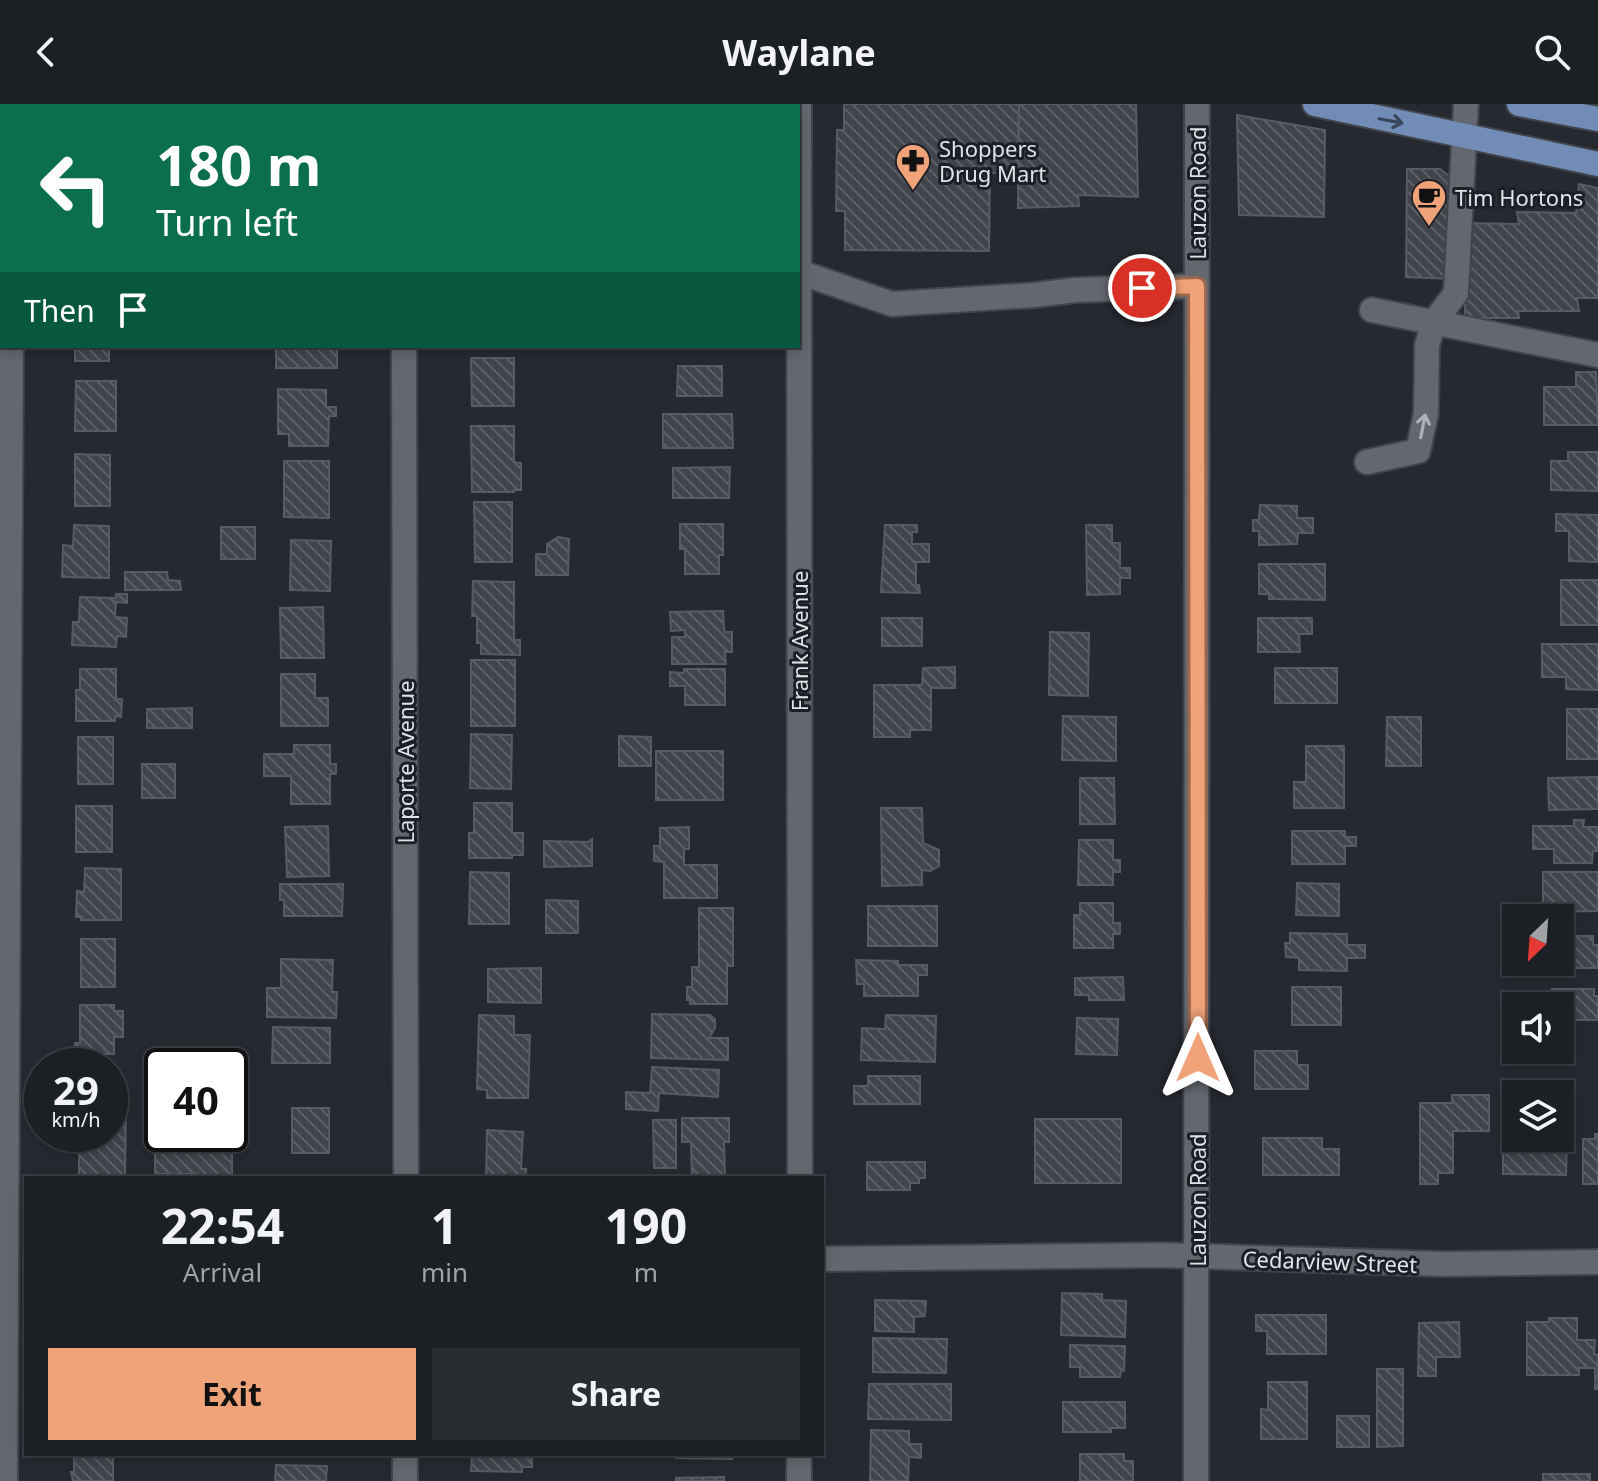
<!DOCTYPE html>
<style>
:root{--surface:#1c1f23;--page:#292c30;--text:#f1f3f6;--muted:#a0a2a6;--line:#3a3d41;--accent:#f0a279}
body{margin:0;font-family:"Noto Sans",sans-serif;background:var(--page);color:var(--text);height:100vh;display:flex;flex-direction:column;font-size:30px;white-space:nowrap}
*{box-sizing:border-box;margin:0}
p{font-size:26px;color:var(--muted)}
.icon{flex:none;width:44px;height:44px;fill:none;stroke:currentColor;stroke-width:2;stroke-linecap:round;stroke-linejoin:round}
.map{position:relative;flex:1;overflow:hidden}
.panel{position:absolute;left:24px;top:1072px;width:800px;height:280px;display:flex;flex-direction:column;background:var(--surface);border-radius:0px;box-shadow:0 4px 12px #0003,0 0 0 2px var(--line)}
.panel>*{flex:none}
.top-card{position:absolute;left:0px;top:0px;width:800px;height:244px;box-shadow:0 4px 12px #0003,0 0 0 2px var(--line);background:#0b6e4f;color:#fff;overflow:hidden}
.needle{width:52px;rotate:205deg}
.controls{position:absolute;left:1502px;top:800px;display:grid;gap:16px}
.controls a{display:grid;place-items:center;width:72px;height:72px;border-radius:0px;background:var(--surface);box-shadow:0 4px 12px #0003,0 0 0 2px var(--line);font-size:40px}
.speed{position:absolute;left:24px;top:944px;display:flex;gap:16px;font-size:40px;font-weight:700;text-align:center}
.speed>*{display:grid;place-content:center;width:104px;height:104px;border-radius:50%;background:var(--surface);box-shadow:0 4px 12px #0003,0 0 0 2px var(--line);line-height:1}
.speed small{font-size:20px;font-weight:400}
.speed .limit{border:4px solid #111;border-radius:12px;background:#fff;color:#111}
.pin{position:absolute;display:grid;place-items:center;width:68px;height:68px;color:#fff;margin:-34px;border:4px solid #fff;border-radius:50%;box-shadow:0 2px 8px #0007}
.me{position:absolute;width:88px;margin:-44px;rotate:0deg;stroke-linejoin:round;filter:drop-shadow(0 0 6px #0008)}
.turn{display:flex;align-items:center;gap:28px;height:168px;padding:0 24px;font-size:36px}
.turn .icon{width:104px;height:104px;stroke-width:2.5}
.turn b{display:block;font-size:56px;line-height:68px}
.then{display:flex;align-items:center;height:76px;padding:0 24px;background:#0003;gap:16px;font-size:30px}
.eta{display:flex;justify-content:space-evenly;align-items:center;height:136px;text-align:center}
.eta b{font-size:48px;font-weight:700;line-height:56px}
.action{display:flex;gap:16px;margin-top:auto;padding:16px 24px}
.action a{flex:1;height:92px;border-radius:0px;background:var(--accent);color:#111;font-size:32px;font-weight:700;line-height:92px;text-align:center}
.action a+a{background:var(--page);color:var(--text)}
header{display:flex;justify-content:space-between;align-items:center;height:104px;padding:0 24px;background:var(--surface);font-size:36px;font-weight:700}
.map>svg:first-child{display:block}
.building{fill:url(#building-back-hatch);stroke:#585c62;stroke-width:2}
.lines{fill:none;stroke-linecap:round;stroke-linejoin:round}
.minor-casing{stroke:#414449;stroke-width:28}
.major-casing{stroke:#414449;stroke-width:28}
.minor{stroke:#63676e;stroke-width:24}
.major{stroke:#708cb7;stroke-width:24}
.oneway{stroke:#394558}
.oneway2{stroke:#aeb1b6}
.route-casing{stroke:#9c694f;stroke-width:20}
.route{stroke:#f0a279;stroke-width:14}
.labels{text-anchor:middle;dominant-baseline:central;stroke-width:6;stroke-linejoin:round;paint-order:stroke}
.poi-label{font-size:22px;fill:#e0e3e6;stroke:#1c1f25;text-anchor:start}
.street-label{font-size:22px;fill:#e0e3e6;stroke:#1c1f25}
</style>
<header><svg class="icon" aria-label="back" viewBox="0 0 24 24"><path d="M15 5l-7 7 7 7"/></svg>Waylane<svg class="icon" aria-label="search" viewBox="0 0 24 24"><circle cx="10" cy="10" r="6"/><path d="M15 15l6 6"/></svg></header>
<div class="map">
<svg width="1598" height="1377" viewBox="0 0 1598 1377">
<defs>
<pattern id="building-back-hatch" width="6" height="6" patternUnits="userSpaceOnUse" patternTransform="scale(2)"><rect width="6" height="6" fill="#41454b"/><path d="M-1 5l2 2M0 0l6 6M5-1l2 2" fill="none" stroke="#5c6065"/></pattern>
</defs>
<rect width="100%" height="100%" fill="#26292f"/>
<!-- building -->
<g class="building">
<rect x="522" y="0" width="57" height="2"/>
<path d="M844 0H1019L1018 69H990L989 147 845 146V107H836L837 26H844Z"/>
<path d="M1019 0H1136L1138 93 1078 91 1079 102 1018 104Z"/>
<path d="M1237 11 1325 26 1324 113 1239 111Z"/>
<path d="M1407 65H1440L1453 75 1451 175 1406 173Z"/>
<path d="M1579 80 1598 84V194H1577L1579 207H1518L1519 214H1465L1466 119 1519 120 1517 108 1576 109Z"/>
<rect x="75" y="242" width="34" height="15"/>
<rect x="276" y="242" width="61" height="22"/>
<path d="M471 254H514V302H472Z"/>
<path d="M678 262H722V292H677Z"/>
<path d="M1576 268H1596L1598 321H1544V283H1576Z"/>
<path d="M76 277H116V327H75Z"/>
<path d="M278 285 326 286V303H336V312H329L328 342H289V330H278Z"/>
<path d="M663 310H732L733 344H663Z"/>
<path d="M471 322H514V358L521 359V386H514V388H472Z"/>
<path d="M1568 348H1598V387L1551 386V357H1568Z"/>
<path d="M75 350 110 351V402H75Z"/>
<path d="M284 357H329V414L284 413Z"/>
<path d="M730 363 729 394H673V364Z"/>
<path d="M474 398H512V458H475Z"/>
<path d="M1260 401 1297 402V414H1313V429H1298L1297 440 1259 441V427H1253V416H1259Z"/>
<path d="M1556 410 1598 411V458L1569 457V427H1556Z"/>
<path d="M680 420H723V451H719V470H685V445H680Z"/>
<path d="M74 421 109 422V474L62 473 63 441 73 442Z"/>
<path d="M885 421H917V428H912V440H929V458H916V482L919 481 920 489 881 488Z"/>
<path d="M1086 421H1112V439H1120V464H1130V474H1120V490L1087 491Z"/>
<rect x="221" y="423" width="34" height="32"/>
<path d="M558 433 569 435 568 471H536V450H547V440Z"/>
<path d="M291 436 331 437 330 487 290 486Z"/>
<path d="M1259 460H1325V496L1269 495V490H1259Z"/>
<path d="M125 468H167L168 476 180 477 181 486H125Z"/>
<rect x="1561" y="476" width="37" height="45"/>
<path d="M473 477 514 478V536H520V551L481 550V539H477V512H472Z"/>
<path d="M116 490H127V499L116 498 115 513 127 514 126 533 117 532 116 543 72 541 73 518H79L80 493 116 494Z"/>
<path d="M323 503 324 554H281L280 504Z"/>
<path d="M723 507 724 525 725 528H732V548H725L726 560H672V533H685V526L671 527 670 508Z"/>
<rect x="882" y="514" width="40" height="28"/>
<path d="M1258 514H1312V530H1299L1300 548H1258Z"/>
<path d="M1050 528 1089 529 1088 592 1049 591Z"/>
<path d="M1542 540H1598V586L1566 585V573H1542Z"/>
<rect x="471" y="556" width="44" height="66"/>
<path d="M955 563V584H931V626H910V633H874V581H922L923 564Z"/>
<rect x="1275" y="564" width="62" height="35"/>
<path d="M80 565H116V595H122L121 613 115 612V617H76V586H80Z"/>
<path d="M684 565H725V601H685V582H670V568L684 569Z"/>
<path d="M281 570H315V594H328V622H281Z"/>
<path d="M192 604V624H147V605Z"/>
<rect x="1567" y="605" width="31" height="50"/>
<path d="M1063 612 1116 613V657L1062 656Z"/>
<path d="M1387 613H1421V662H1386Z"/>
<path d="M471 630 512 631 511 685 470 684Z"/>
<path d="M619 632 651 633V662H619Z"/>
<rect x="78" y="633" width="35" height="47"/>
<path d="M294 641H330V660H336V670H330V700H291V672H264V650H294Z"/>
<path d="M1306 642H1344V704H1294V678H1306Z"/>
<rect x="656" y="647" width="67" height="49"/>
<rect x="142" y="660" width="33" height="34"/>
<path d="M1598 673V705L1549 706 1548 674Z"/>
<path d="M1080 674H1114L1115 720H1080Z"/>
<path d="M474 699H512V729H523V751H512V754H469V729H474Z"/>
<rect x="76" y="702" width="36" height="46"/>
<path d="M881 704H922L923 739 939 746V762L930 767 922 766V781L882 782Z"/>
<path d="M1574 716H1584L1583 723H1598V747H1593L1592 759H1554V745H1533V722H1574Z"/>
<path d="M328 722 329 772 287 773 285 723Z"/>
<path d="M689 723V745H684V761H717V794H664V758L654 757V742H660V724Z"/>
<path d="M1292 727H1345V733H1356V742H1345V760H1292Z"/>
<path d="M592 735V762L544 763V737L588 738Z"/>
<path d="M1079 736H1113V756H1120V768H1113V781H1078Z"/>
<path d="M85 764 121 765V816H81V813H76L77 787 84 788Z"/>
<path d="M470 768 509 769V820H469Z"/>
<path d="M1543 768H1598V807L1543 808Z"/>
<path d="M1297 779 1339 780V812L1296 811Z"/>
<path d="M280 780H343L342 812H284V796H280Z"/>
<path d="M546 796 578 797V829H546Z"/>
<path d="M1080 799H1113V819H1120V830H1113V844H1074V811H1080Z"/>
<rect x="868" y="802" width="69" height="40"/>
<path d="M699 804H733V862H727V900H690V896H687V883H692V863H699Z"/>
<path d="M1290 829 1347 830V841H1365V854H1347V867L1299 866V854L1286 853 1285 839H1290Z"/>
<path d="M1560 832H1593V841H1598V864H1553V858H1560Z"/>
<rect x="81" y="835" width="34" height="48"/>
<path d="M281 855 333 856 332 888H337L336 914 267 913V884H281Z"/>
<path d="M856 856 898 857V861H927V871H918V892H864V880H857Z"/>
<path d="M541 864V899L488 898V865Z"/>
<path d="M1123 873 1124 896H1089V891H1075V874Z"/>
<rect x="1292" y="883" width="49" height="38"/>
<path d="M1552 885H1594V892H1598V916H1560V902H1552Z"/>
<path d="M80 901H114V907H123V933H114V950H75V939H80Z"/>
<path d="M652 910 710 911 715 915V924L709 934H728V956L651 954Z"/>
<path d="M479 911 514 912V931H530L528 994H487V986L477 985Z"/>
<path d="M886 911 936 912 935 958 861 956 862 924 885 925Z"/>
<path d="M1077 914 1118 915 1117 951 1076 950Z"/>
<path d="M273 923 330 924V959H272Z"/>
<path d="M1255 947H1297V961H1308V985H1255Z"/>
<path d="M652 963 719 966 718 993 659 989 658 1007 626 1005V988L650 989Z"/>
<path d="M868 972H920V1000H854V982H868Z"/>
<path d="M1452 991H1489V1027H1453V1069H1438V1080H1420V999H1452Z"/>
<path d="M110 1001H126L125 1071H79V1042H90V1030H110Z"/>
<rect x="292" y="1004" width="37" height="45"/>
<path d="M682 1014H729V1038H724L725 1074H692L691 1038H682Z"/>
<rect x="1035" y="1015" width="86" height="64"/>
<path d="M653 1016H676V1064H654Z"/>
<path d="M230 1020H232V1074H197V1070H155V1024H162V1030H230Z"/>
<path d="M487 1026 523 1028 521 1065H526L525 1074H486Z"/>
<path d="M1595 1030H1598V1080H1583V1035H1595Z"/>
<path d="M1263 1034H1322V1045H1339V1071H1263Z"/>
<path d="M1503 1034 1567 1035 1566 1071 1503 1070Z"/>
<path d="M867 1058H925V1074H919V1079H910V1086H867Z"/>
<path d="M1062 1189 1102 1190V1196L1126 1197 1125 1233 1061 1231Z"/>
<path d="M875 1196 926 1197 925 1212 914 1213V1228L875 1227Z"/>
<path d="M1256 1211H1326V1250H1267V1227H1256Z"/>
<path d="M1549 1214H1577V1236H1595L1594 1250 1598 1251V1285H1595V1264H1579V1271H1527V1218H1549Z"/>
<path d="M1459 1218 1460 1253H1436V1272H1418L1419 1219Z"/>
<path d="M873 1234 947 1235 946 1269 873 1268Z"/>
<path d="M1070 1241 1125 1242 1124 1267H1121L1120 1273H1080V1263H1070Z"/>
<path d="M1377 1265H1403V1342L1377 1343Z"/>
<path d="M1268 1278H1307V1335H1261V1305L1268 1306Z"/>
<path d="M869 1280H951V1316L868 1315Z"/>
<path d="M1063 1298H1125V1324H1111V1328H1063Z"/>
<rect x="1337" y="1312" width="32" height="31"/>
<path d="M871 1326 909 1327V1340H921V1354L909 1353 908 1377H870Z"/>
<path d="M74 1350H113V1377H73L71 1368H74Z"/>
<path d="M476 1350H532V1363H522V1368L471 1367 472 1351Z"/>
<path d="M676 1350H732V1355L676 1354Z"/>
<path d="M1080 1350H1124V1357H1133V1377H1080Z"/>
<path d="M276 1361 327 1362 326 1377H275Z"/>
<rect x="1543" y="1370" width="47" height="7"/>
<path d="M724 1373V1377H676V1374Z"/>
</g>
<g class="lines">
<defs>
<g id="minor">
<path d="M404 0V2"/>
<path d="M799 0 800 1074"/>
<path d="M12 2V0"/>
<path d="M799 168 892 200 1035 191 1075 186 1197 182"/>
<path d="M1372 206 1598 251"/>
<path d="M404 242 406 1074"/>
<path d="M1367 358 1418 347 1426 309 1427 241 1434 218 1456 189 1466 0"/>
<path d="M822 1155 1161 1151 1443 1160 1598 1158"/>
<path d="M5 1377 11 242"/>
<path d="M405 1377V1350"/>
<path d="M799 1377V1350"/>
<path d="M1196 1377 1197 0"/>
</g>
<g id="major">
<path d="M1315 0 1598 60"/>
<path d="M1519 0 1598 15"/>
</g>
</defs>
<!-- minor casing -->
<use href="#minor" class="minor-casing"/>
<!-- major casing -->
<use href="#major" class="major-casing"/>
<!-- minor -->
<use href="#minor" class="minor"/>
<!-- major -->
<use href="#major" class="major"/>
</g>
<!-- one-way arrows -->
<defs><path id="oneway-shaft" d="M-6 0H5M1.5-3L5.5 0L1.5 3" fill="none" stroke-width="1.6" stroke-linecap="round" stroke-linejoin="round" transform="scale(2)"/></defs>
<use class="oneway" href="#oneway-shaft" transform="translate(1391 17) rotate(11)"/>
<use class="oneway2" href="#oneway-shaft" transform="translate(1423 322) rotate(-79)"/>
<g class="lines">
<defs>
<path id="route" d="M1142 184 1197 182 1198 954"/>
</defs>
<!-- route casing -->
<use href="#route" class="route-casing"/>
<!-- route -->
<use href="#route" class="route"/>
</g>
<!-- icons -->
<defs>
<symbol id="pharmacy-pin" viewBox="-11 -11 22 30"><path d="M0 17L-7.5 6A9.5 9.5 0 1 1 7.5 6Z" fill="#f0a279" stroke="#1c1f25"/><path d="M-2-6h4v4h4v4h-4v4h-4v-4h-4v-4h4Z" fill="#111"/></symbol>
<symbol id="cafe-pin" viewBox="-11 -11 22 30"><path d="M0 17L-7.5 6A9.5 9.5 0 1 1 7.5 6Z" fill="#f0a279" stroke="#1c1f25"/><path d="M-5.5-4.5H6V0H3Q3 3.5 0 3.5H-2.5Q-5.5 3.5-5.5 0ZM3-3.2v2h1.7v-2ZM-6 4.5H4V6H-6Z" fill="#111"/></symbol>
</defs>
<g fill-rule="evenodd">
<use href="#pharmacy-pin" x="893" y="37" width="40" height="54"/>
<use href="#cafe-pin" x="1409" y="73" width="40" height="54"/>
</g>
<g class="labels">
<!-- poi labels -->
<g class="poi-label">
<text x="939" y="44">Shoppers<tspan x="939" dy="25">Drug Mart</tspan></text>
<text x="1455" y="93">Tim Hortons</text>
</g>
<!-- street labels -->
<g class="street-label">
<text transform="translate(1197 89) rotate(-90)">Lauzon Road</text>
<text transform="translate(799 537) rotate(-90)">Frank Avenue</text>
<text transform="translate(405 658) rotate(-90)">Laporte Avenue</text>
<text transform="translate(1197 1096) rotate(-90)">Lauzon Road</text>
<text transform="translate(1330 1157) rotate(2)">Cedarview Street</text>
</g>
</g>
</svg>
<div class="controls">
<a><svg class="needle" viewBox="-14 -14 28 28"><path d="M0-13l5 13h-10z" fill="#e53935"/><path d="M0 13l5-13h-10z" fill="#a0a2a6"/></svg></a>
<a><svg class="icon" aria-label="sound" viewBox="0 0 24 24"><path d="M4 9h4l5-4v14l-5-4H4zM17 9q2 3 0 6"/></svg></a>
<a><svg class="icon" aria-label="layers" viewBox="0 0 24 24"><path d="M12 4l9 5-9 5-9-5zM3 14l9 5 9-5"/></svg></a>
</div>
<div class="speed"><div>29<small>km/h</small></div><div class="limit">40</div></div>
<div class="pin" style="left:1142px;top:184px;background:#d93025"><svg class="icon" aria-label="arrive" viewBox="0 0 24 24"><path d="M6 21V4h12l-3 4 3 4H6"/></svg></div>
<svg class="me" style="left:1198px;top:954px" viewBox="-20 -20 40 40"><path d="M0-17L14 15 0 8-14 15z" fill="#f0a279" stroke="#fff" stroke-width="4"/></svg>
<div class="top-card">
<div class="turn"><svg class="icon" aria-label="left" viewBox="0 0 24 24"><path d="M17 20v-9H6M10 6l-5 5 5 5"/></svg><div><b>180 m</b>Turn left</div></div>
<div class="then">Then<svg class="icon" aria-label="arrive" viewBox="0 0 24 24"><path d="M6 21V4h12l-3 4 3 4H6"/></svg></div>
</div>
<section class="panel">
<div class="eta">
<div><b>22:54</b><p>Arrival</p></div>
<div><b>1</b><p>min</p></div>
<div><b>190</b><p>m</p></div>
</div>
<div class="action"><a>Exit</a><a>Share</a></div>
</section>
</div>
